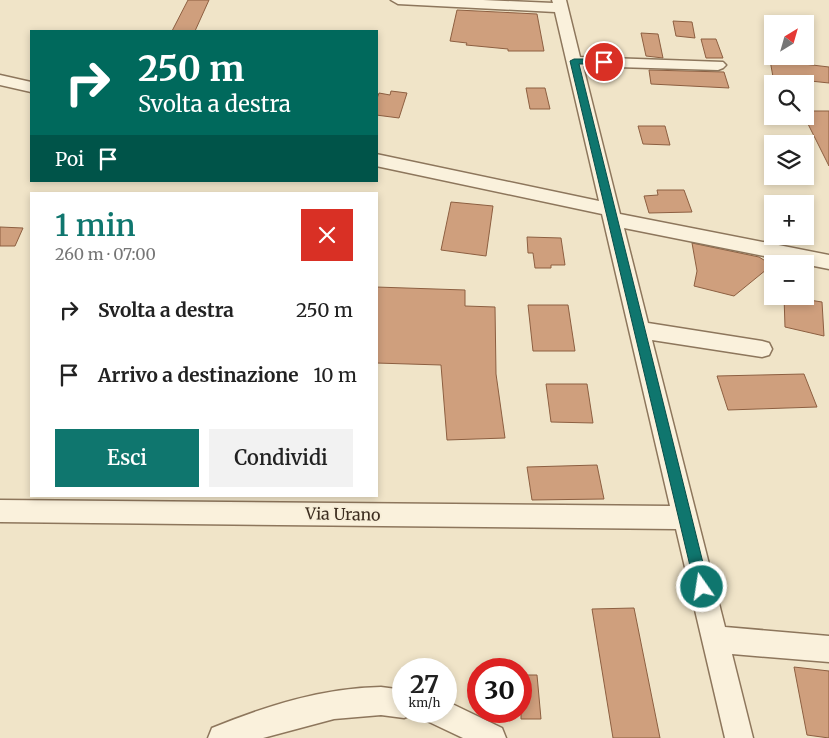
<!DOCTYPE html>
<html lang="it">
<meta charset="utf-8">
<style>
:root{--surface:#fff;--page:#f2f2f2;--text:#222;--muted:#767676;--accent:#0f766e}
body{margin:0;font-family:Merriweather,serif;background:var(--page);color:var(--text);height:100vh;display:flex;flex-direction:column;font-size:19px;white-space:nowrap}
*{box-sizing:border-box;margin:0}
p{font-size:16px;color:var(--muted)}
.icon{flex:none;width:28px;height:28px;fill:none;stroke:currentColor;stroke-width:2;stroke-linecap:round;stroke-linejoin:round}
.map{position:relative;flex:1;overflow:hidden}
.panel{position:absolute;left:30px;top:192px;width:348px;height:305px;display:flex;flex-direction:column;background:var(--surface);border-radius:0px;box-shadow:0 2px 8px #0003}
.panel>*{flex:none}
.guide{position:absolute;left:30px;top:30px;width:348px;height:152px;border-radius:0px;box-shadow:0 2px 8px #0003;background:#00695c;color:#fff;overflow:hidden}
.needle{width:32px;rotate:37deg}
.tools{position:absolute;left:764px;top:15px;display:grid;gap:10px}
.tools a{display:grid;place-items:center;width:50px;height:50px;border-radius:0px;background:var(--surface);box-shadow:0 2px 8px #0003;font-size:25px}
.speed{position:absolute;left:392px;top:658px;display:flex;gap:10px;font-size:25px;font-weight:700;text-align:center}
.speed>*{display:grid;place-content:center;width:65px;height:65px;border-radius:50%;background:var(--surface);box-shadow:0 2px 8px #0003;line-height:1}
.speed small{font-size:12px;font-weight:400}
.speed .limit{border:8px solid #d22;background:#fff;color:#111}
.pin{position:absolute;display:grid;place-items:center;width:42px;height:42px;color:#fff;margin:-21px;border:2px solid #fff;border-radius:50%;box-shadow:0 1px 5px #0007}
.me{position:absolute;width:55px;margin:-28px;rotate:347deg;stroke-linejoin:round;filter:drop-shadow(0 0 4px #0008)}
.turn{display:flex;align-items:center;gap:18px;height:105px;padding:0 25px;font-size:22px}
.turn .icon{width:65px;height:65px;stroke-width:2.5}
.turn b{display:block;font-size:35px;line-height:42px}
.then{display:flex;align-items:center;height:48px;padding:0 25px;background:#0003;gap:10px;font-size:19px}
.round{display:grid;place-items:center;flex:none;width:52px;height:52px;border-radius:0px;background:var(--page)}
.overview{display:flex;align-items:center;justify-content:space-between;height:85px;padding:0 25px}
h1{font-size:30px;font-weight:600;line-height:38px;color:var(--accent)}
.action{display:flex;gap:10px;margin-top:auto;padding:10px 25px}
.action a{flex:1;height:58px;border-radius:0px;background:var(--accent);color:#fff;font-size:20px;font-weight:600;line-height:58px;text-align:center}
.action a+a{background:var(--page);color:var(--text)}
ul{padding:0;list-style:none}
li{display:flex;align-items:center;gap:15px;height:65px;padding:0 25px}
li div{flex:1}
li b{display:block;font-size:19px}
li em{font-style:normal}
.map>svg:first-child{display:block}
.building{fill:#cf9f7d;stroke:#8d5f41}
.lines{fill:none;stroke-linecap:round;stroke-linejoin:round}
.minor-casing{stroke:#8d765c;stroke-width:3}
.minor{fill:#faf1dc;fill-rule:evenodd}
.route{fill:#0f766e;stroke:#0a4d48}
.labels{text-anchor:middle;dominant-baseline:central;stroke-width:4;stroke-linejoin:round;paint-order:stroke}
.street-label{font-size:16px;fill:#3d2e20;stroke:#f7eed8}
</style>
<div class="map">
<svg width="829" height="738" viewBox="0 0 829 738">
<rect width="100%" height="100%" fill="#f0e4c8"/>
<!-- building -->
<g class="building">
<path d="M188 0H209L195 31H172Z"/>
<path d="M457 10 537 14 544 51H508V49L466 45 467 43 450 41Z"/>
<path d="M673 21 692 22 695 38 676 36Z"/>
<path d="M641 33 658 34 663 58 646 56Z"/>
<path d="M701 39H716L723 58H706Z"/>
<path d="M770 60 829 67V83L773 77Z"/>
<path d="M649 70 724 72 729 88 651 84Z"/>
<path d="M526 88H545L550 109H530Z"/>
<path d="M391 91 407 93 399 118 376 115V101L379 93 390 95Z"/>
<path d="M805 111H829V166L807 122 811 123Z"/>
<path d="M638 126H665L670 145 643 144Z"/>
<path d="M657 190H684L692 212 649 213 644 196 658 195Z"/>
<path d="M451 202 493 206 486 256 441 250Z"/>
<path d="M0 227 23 228 15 246H0Z"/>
<path d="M527 237 561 238 565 265H551V268H535L533 253H528Z"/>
<path d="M692 243 759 257 772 265 734 296 694 286 697 271Z"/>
<path d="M376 287 465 290V306L495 307 496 374 505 438 447 440 441 365 376 363Z"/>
<path d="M784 296 822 302 824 336 785 327Z"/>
<path d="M528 305H568L575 351H533Z"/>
<path d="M804 374 817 407 728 410 717 376Z"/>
<path d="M546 384H587L593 423 551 422Z"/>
<path d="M597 465 604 499 532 500 527 467Z"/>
<path d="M634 608 660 738H613L592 609Z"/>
<path d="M794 667 829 671V738L807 735Z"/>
<path d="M521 675H537L541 719H521Z"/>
</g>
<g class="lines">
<defs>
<g id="minor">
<path d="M391 0H483L553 3 552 0H566L580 57 723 62 726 65 723 68 718 70 583 66 620 214 829 255V269L624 228 648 323 762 341 769 343 772 349 769 355 762 357 652 340 725 627 829 636V662L732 654 753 738H725L676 529 0 522V500L670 506 602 214 376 166V154L599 201 555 12 398 4Z"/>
<path d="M0 75 31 82V92L0 85Z"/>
<path d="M381 687 404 690V711H415L414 714 404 718 381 715 334 719 263 738H208L212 728C266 706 322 688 381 687Z"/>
<path d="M446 701 502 728 506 738H463L427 721 423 711H446Z"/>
</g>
</defs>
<!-- minor casing -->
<use href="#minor" class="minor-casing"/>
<!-- minor -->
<use href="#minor" class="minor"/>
</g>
<!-- route -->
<path class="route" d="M604 59 607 60V64H579L709 587 707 592 702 594 697 592 695 587 570 61 574 59Z"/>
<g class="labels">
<!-- street labels -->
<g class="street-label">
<text transform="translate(343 514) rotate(1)">Via Urano</text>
</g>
</g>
</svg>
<div class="tools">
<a><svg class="needle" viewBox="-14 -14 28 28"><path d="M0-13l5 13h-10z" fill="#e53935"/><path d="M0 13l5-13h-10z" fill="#767676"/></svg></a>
<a><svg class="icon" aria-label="search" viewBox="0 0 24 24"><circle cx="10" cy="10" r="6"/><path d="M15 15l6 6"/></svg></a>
<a><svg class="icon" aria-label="layers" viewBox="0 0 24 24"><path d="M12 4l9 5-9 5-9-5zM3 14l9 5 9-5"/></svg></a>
<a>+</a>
<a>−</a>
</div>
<div class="speed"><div>27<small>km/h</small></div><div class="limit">30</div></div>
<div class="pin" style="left:604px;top:62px;background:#d93025"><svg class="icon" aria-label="arrive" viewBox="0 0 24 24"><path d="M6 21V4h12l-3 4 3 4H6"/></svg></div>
<svg class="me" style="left:702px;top:587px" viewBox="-20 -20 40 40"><circle r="17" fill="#0f766e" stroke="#fff" stroke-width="3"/><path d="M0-11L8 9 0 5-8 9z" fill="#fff"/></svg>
<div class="guide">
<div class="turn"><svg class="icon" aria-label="right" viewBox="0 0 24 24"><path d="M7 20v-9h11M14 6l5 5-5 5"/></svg><div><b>250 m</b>Svolta a destra</div></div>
<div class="then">Poi<svg class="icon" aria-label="arrive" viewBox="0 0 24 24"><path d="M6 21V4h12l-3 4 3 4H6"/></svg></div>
</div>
<section class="panel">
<div class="overview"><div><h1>1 min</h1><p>260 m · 07:00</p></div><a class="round" style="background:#d93025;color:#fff"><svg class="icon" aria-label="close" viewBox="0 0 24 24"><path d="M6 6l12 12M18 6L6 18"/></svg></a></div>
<ul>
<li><svg class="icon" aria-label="right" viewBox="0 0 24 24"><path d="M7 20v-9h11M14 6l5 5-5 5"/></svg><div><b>Svolta a destra</b></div><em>250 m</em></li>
<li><svg class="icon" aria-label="arrive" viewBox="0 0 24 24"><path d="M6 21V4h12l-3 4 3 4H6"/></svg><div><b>Arrivo a destinazione</b></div><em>10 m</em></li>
</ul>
<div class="action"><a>Esci</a><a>Condividi</a></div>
</section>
</div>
